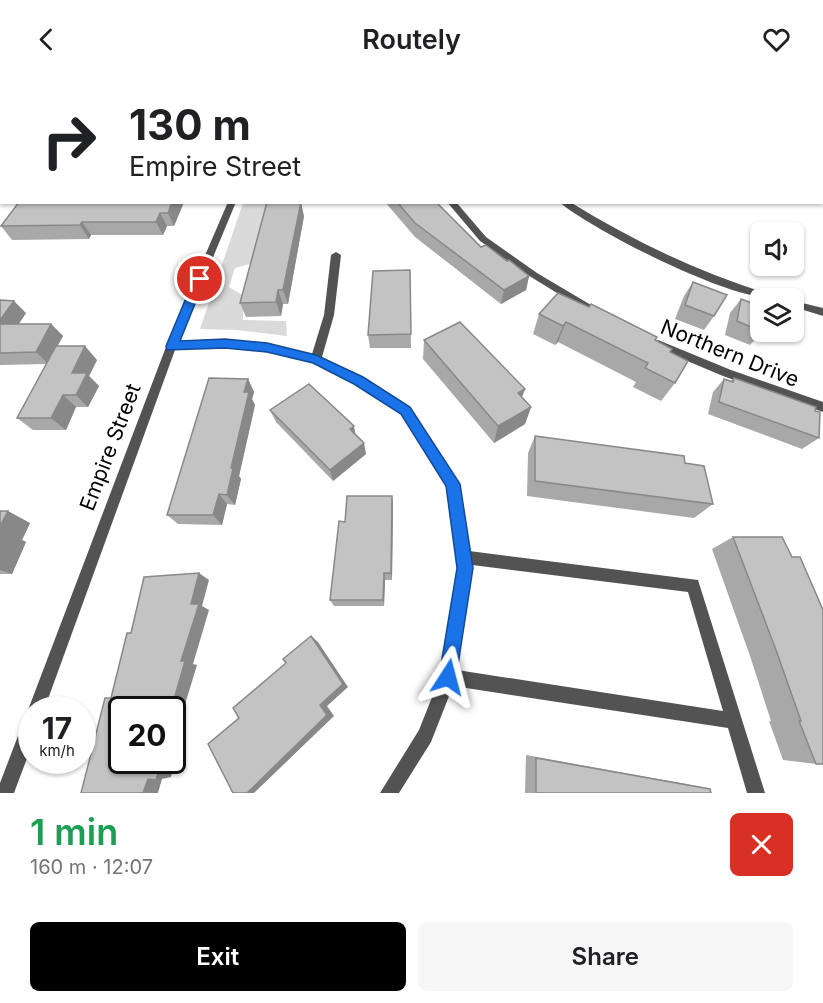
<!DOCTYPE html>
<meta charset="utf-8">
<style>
:root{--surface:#fff;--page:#f6f6f6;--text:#202124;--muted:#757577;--accent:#000}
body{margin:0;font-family:Inter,sans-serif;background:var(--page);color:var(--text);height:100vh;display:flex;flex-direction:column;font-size:22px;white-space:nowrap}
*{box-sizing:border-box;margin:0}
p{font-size:20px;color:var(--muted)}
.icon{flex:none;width:33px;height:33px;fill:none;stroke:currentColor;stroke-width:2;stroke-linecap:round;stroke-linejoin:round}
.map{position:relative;height:715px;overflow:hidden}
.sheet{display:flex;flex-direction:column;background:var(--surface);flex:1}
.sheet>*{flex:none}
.guide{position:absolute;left:0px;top:0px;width:824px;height:126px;box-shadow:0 2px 4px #0004;background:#fff;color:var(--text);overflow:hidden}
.buttons{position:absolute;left:750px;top:144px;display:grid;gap:12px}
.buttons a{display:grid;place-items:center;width:54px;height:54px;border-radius:9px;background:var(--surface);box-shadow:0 2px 4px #0004;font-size:30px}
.speed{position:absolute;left:18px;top:618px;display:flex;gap:12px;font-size:30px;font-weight:700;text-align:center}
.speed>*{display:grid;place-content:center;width:78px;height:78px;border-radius:50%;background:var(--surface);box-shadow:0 2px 4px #0004;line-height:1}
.speed small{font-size:15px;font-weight:400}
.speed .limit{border:3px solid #111;border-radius:9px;background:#fff;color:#111}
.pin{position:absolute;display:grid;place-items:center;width:51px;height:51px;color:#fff;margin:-26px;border:3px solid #fff;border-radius:50%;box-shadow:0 2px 6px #0007}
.me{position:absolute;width:66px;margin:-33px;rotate:9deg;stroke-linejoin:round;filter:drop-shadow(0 0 4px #0008)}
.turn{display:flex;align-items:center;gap:21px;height:126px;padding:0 30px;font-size:27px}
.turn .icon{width:78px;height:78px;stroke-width:2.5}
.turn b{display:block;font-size:42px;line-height:51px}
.round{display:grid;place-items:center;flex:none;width:63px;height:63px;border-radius:9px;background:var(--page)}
.headline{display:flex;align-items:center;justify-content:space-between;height:102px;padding:0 30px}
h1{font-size:36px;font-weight:600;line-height:45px;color:#1e9e55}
.cta{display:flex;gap:12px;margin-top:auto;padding:12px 30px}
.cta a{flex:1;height:69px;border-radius:9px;background:var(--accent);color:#fff;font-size:24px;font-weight:600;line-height:69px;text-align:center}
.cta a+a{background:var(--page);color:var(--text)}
header{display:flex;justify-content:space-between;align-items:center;height:78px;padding:0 30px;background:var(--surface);font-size:27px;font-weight:600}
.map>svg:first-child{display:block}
.green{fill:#dadada}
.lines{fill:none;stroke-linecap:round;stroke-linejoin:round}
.lane{fill:#535353;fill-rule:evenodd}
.street{fill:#535353;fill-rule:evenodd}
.secondary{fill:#202020;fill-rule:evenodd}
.wall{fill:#a8a8a8}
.shaded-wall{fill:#888}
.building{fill:#c3c3c3;stroke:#888;stroke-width:1.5}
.route{fill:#1a73e8;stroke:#114b97;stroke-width:1.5}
.labels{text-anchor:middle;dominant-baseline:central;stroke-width:4.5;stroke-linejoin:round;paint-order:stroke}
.street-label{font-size:21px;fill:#000;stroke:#fff}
</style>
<header><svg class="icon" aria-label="back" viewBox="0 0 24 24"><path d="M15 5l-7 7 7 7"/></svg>Routely<svg class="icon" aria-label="heart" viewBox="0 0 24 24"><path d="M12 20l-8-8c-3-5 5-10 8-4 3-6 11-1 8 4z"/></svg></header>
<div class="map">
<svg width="823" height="715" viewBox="0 0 823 715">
<rect width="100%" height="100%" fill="#fff"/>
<!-- green -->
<path class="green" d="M243 125H282L254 185 235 190 229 209 244 218 243 242 286 243 287 258 236 252 200 251Z"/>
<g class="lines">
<!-- lane -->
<g class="lane">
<path d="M40 0H55L36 2Z"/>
<path d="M182 0H188L189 2H183Z"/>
<rect x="0" y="4" width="2" height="4"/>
<path d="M336 174 341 177 334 237 322 279 363 300 410 330 459 406 469 473 698 502 765 715H747L728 650 453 608 431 664 399 715H380L419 652 440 599 458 490 447 407 402 336 355 306 313 284 267 274 225 269 172 272 167 268 172 264 225 261 267 266 312 276 324 237 331 177ZM472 487 688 514 723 633 457 592Z"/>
</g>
<!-- street -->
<g class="street">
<rect x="270" y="0" width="6" height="2"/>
<path d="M0 114H2L0 120Z"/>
<path d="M228 124H236L179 261 44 632H32V667L14 715H0V705L26 637 29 636 28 632 169 261Z"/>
<path d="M447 124H456L486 159 537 195 596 230V234H588L531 199 480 163Z"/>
<path d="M559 124H570C635 164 702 196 775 218L777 220C735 225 594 153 559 124Z"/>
<path d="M794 223 823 230V238L794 229Z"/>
<path d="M658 262 731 292 823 324V334L723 298 654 269 653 266 654 263Z"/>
</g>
<!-- secondary -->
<g class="secondary">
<path d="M251 0 250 2H239Z"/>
<rect x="0" y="66" width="2" height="4"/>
</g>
</g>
<!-- wall -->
<g class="wall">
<path d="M433 0H465L446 2H435Z"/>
<path d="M750 0H823V28H822V2H754Z"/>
<path d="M19 124H184L174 148H167L163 157H91L89 161 12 162 1 148Z"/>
<path d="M385 124H436L481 169 507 183 529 198 526 212 501 226 415 159Z"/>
<path d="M304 138 288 226H283L281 238 246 239 240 225Z"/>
<path d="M410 192 411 270H370L368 257Z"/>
<path d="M693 204 714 238 704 252 675 241 684 218Z"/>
<path d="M741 221 760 228V254H762L750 267 725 257 730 235Z"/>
<path d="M0 222 26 235 19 246H51L63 258 57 268 97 282 89 298 99 308 88 329H76L66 352H33L17 340 47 286 0 287Z"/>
<path d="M539 236 655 262 670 274 675 305 661 323 633 309 636 304 558 264 555 267 533 256Z"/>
<path d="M424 262 525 311 522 319 531 329 525 346 494 365 423 281Z"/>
<path d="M734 300 815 333 819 360 802 371 708 336 713 314 724 301 731 303Z"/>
<path d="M248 301 254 314 252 321 255 327 239 398 241 401 235 427 227 426 222 447 178 446 167 437Z"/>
<path d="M270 332 355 356 366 376 333 403 276 344Z"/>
<path d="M535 358 685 385 713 426 694 440 527 418 528 375Z"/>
<path d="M392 418 393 428 392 502H385L384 528H334L330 522 345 444Z"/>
<path d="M0 433 30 445 22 462 26 464 12 496H0Z"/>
<path d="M733 459H782L816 686 783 682 769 643H771L750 578 712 471Z"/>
<path d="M526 677 686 706 710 711 711 715H525Z"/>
</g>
<!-- shaded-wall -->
<g class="shaded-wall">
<path d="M172 124H184L174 148 168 135Z"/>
<path d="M301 124 304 138 288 226 283 212Z"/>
<path d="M160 135 167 148 163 157 156 144Z"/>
<path d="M82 144 91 157 89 161 80 147Z"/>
<path d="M529 198 526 212 501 226 504 212Z"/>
<path d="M278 212 283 226 281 238 276 224Z"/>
<path d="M14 223 26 235 10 258 0 249V242Z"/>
<path d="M566 244 558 264 555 267 563 248Z"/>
<path d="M51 246 63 258 48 286 36 274Z"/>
<path d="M85 268 97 282 89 298 99 308 88 329 76 317 72 295Z"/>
<path d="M248 301 254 314 252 321 255 327 239 398 241 401 235 427 227 417 244 314Z"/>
<path d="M525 311 518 329V315Z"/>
<path d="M63 317 76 329 66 352 51 340Z"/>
<path d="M531 329 525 346 494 365 498 348Z"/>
<path d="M354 348 356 360 350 351Z"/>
<path d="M364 365 366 376 333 403 330 392Z"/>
<path d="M219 416 227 426 222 447 213 437Z"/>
<path d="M392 418 393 428 392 502 391 495Z"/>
<path d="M8 433 30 445 22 462 26 464 12 496 0 492V448Z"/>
<path d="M199 495 209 502 202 528 209 532 193 586 197 587 176 656 172 657V632H171L181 583 191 526Z"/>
<path d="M384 495 385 502 384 528 383 522Z"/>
<path d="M311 558 318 564 348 609 327 628 334 638 254 715H247Z"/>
<path d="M183 657 171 699 162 701 158 715H143L148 701 162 682H172V658Z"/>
</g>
<!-- building -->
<g class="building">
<path d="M515 0H687L691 2H515Z"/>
<path d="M793 0H823V11L822 10V2H797Z"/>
<path d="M19 124H172L168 135H160L156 144H82L80 147 1 148Z"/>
<path d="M267 124H301L283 212H278L276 224 240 225Z"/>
<path d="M397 124H436L481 169 486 167 507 183 509 182 529 198 504 212 415 145Z"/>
<path d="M410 192 411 256 368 257 373 193Z"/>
<path d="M693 204 727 217 714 238 685 227Z"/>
<path d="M558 215 589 229 591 226 657 259 655 262 672 271 670 274 688 283 675 305 645 290 648 285 566 244 563 248 539 236Z"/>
<path d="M741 221 760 228V253L737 243Z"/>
<path d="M0 222 14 223 0 242Z"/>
<path d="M460 244 525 311 518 315 531 329 498 348 424 262Z"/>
<path d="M0 246H51L36 274 0 275Z"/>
<path d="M56 268H85L72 295H87L76 317H63L51 340H17Z"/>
<path d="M209 300 248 301 244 314H249L231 390 233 391 227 417 219 416 213 437H167Z"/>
<path d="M734 300 816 329 815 333 820 334 819 360 719 324 724 301 733 304Z"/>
<path d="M309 306 354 348 350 351 364 365 330 392 270 332Z"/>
<path d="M535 358 684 378 685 385 704 388 713 426 535 403Z"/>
<path d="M347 418H392L391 495H384L383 522H330L339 443 345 444Z"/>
<path d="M0 433H8L0 448Z"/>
<path d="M733 459H782L792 479H800L823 532V686H816L799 643H801L776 572Z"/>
<path d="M199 495 191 526H199L181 583H185L171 632H122V682H162L156 702 148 701 143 715H81L105 620H111L127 555H131L144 499Z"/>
<path d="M311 558 343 606 320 627 327 637 247 715H233L208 666 239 640 233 630 286 585 283 581Z"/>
<path d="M536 680 710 711 711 715H536Z"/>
</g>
<!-- route -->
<path class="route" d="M200 197 205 201 180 263 225 261 267 265 316 277 363 299 410 329 460 406 473 490 455 606 448 608 442 606 439 599 457 490 446 408 401 336 354 306 313 285 267 274 225 270 167 272 166 268 194 201Z"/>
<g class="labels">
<!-- street labels -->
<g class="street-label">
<text transform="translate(730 275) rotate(22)">Northern Drive</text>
<text transform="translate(110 369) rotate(-69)">Empire Street</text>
</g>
</g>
</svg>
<div class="buttons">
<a><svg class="icon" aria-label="sound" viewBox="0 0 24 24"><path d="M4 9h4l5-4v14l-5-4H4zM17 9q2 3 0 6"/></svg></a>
<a><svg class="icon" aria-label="layers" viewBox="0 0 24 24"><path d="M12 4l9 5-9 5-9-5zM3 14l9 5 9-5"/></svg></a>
</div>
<div class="speed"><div>17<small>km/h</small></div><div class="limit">20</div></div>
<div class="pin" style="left:200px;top:201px;background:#d93025"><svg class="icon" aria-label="arrive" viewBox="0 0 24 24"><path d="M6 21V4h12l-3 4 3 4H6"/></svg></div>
<svg class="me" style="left:448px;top:599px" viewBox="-20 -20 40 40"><path d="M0-17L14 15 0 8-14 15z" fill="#1a73e8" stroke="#fff" stroke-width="4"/></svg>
<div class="guide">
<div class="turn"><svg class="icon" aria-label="right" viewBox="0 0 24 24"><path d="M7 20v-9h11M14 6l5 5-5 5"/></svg><div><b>130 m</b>Empire Street</div></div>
</div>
</div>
<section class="sheet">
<div class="headline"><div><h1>1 min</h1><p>160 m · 12:07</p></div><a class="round" style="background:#d93025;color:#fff"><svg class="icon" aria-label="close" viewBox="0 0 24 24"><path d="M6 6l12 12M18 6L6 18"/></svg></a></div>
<div class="cta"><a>Exit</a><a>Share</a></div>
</section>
